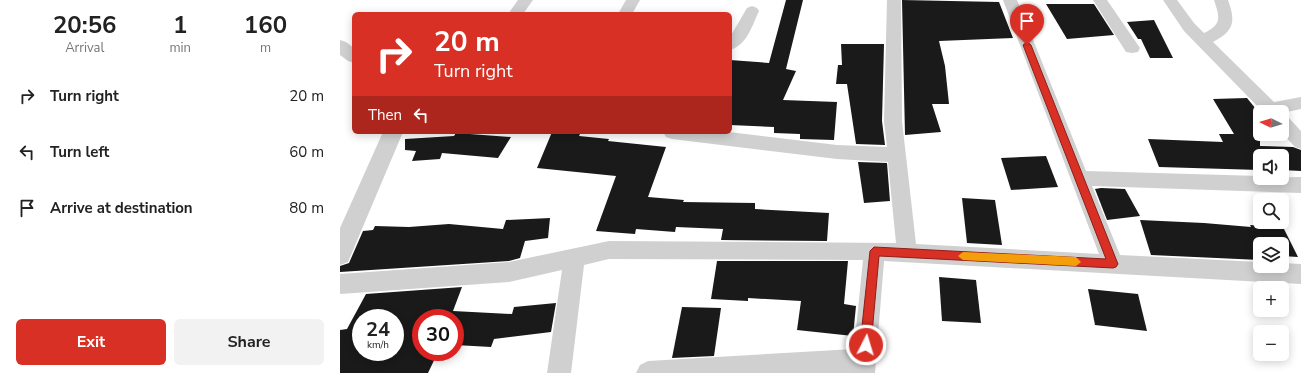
<!DOCTYPE html>
<meta charset="utf-8">
<style>
:root{--surface:#fff;--page:#f2f2f2;--text:#222;--muted:#767676;--accent:#d93025}
body{margin:0;font-family:"Nunito Sans",sans-serif;background:var(--page);color:var(--text);height:100vh;display:flex;flex-direction:column;font-size:15px;white-space:nowrap}
*{box-sizing:border-box;margin:0}
p{font-size:13px;color:var(--muted)}
.icon{flex:none;width:22px;height:22px;fill:none;stroke:currentColor;stroke-width:2;stroke-linecap:round;stroke-linejoin:round}
.map{position:relative;flex:1;overflow:hidden}
.panel{display:flex;flex-direction:column;background:var(--surface);width:340px}
.panel>*{flex:none}
.hud{position:absolute;left:12px;top:12px;width:380px;height:122px;border-radius:6px;box-shadow:0 2px 10px #0003;background:#d93025;color:#fff;overflow:hidden}
.needle{width:26px;rotate:275deg}
.controls{position:absolute;left:913px;top:105px;display:grid;gap:8px}
.controls a{display:grid;place-items:center;width:36px;height:36px;border-radius:6px;background:var(--surface);box-shadow:0 2px 10px #0003;font-size:20px}
.speed{position:absolute;left:12px;top:309px;display:flex;gap:8px;font-size:20px;font-weight:700;text-align:center}
.speed>*{display:grid;place-content:center;width:52px;height:52px;border-radius:50%;background:var(--surface);box-shadow:0 2px 10px #0003;line-height:1}
.speed small{font-size:10px;font-weight:400}
.speed .limit{border:6px solid #d22;background:#fff;color:#111}
.pin{position:absolute;display:grid;place-items:center;width:34px;height:34px;color:#fff;margin:-41px -17px;border-radius:50% 50% 50% 0;rotate:-45deg;box-shadow:0 0 4px #0007}
.pin .icon{rotate:45deg}
.me{position:absolute;width:44px;margin:-22px;rotate:5deg;stroke-linejoin:round;filter:drop-shadow(0 0 3px #0008)}
.turn{display:flex;align-items:center;gap:14px;height:84px;padding:0 16px;font-size:18px}
.turn .icon{width:52px;height:52px;stroke-width:2.5}
.turn b{display:block;font-size:28px;line-height:34px}
.then{display:flex;align-items:center;height:38px;padding:0 16px;background:#0003;gap:8px;font-size:15px}
.eta{display:flex;justify-content:space-evenly;align-items:center;height:68px;text-align:center}
.eta b{font-size:24px;font-weight:700;line-height:28px}
.primary-button{display:flex;gap:8px;margin-top:auto;padding:8px 16px}
.primary-button a{flex:1;height:46px;border-radius:6px;background:var(--accent);color:#fff;font-size:16px;font-weight:700;line-height:46px;text-align:center}
.primary-button a+a{background:var(--page);color:var(--text)}
ul{padding:0;list-style:none}
li{display:flex;align-items:center;gap:12px;height:56px;padding:0 16px}
li div{flex:1}
li b{display:block;font-size:15px}
li em{font-style:normal}
main{display:flex;flex:1;min-height:0}
.map>svg:first-child{display:block}
.building{fill:#1a1a1a;fill-rule:evenodd}
.lines{fill:none;stroke-linecap:round;stroke-linejoin:round}
.minor{fill:#d0d0d0;fill-rule:evenodd}
.tertiary{fill:#d0d0d0;fill-rule:evenodd}
.route{fill:#d93025;stroke:#8d1f18}
.slow{fill:#f59e0b}
</style>
<main>
<section class="panel">
<div class="eta">
<div><b>20:56</b><p>Arrival</p></div>
<div><b>1</b><p>min</p></div>
<div><b>160</b><p>m</p></div>
</div>
<ul>
<li><svg class="icon" aria-label="right" viewBox="0 0 24 24"><path d="M7 20v-9h11M14 6l5 5-5 5"/></svg><div><b>Turn right</b></div><em>20 m</em></li>
<li><svg class="icon" aria-label="left" viewBox="0 0 24 24"><path d="M17 20v-9H6M10 6l-5 5 5 5"/></svg><div><b>Turn left</b></div><em>60 m</em></li>
<li><svg class="icon" aria-label="arrive" viewBox="0 0 24 24"><path d="M6 21V4h12l-3 4 3 4H6"/></svg><div><b>Arrive at destination</b></div><em>80 m</em></li>
</ul>
<div class="primary-button"><a>Exit</a><a>Share</a></div>
</section>
<div class="map">
<svg width="961" height="373" viewBox="0 0 961 373">
<rect width="100%" height="100%" fill="#fff"/>
<!-- building -->
<g class="building">
<path d="M446 0H463L446 69 456 71 443 100 497 102 494 140 460 139V134L434 133V127L390 125V60L429 63Z"/>
<path d="M562 0 659 2 673 38 599 41 605 66 609 104H592L601 132 565 135Z"/>
<path d="M706 4H754L774 35 727 39Z"/>
<path d="M814 20 833 58H810L801 39H798L787 22Z"/>
<path d="M501 44H544L542 121 545 145 516 144 507 84H496L498 65H502Z"/>
<path d="M907 98 920 114V146L953 147 961 150V171L942 170V156H920V170L819 167 808 139 883 142 879 134H894L873 99Z"/>
<path d="M212 132H241L239 136 269 139 268 141 326 147 308 197 344 200 343 202 415 203V209L489 213 487 241 381 240 383 229 336 227 335 232 296 229 295 234 256 231 276 176 197 168Z"/>
<path d="M116 133 171 137 158 158 102 153 100 159 72 161 76 151 65 150V139L114 136Z"/>
<path d="M706 156 718 187 671 190 661 158Z"/>
<path d="M518 162 547 163 550 201 524 203Z"/>
<path d="M761 188 785 189 800 216 767 220 755 189Z"/>
<path d="M622 198 655 200 662 245 627 243Z"/>
<path d="M210 218 208 238 185 241 180 258 169 261 0 272V266L9 263 23 231 33 230 35 226 69 227 109 224 163 229 166 220Z"/>
<path d="M800 220 864 223 911 227 910 225 943 227 958 257 942 256V244H920V260L811 255Z"/>
<path d="M377 261H508L504 304 516 306 513 336 457 330 461 301 408 298V301L371 299Z"/>
<path d="M599 277 636 280 641 323 602 321Z"/>
<path d="M122 287 113 311 172 314 174 307 216 303 211 332 154 339 151 347 115 345V318H81V352H98L88 373H0V330L7 329 26 294ZM21 318H55V352H21Z"/>
<path d="M748 289 798 294 807 331 755 325Z"/>
<path d="M342 307 381 308 374 356 332 358Z"/>
</g>
<g class="lines">
<!-- minor -->
<g class="minor">
<path d="M178 0H193L183 14H168Z"/>
<path d="M286 0H300L292 14H278Z"/>
<path d="M547 0H561L562 121 576 244 759 254 663 0H677L746 171 920 176V178L961 177V193L752 186 780 255 920 262V266H942V263L961 264V284L544 261 535 373H296L300 365 308 361 514 349 523 260 269 259 244 265 231 373H207L222 270 169 282 0 294V274L169 262 269 241 556 243 548 162 497 159 332 139 326 137 323 132H389L497 145 547 147 544 121Z"/>
<path d="M753 0H767L800 48 798 52 792 53 786 52Z"/>
<path d="M823 0H837L854 23 864 33C882 24 880 18 874 0H888C896 22 894 31 873 42L934 102 961 97V109L942 113 923 112 844 31Z"/>
<path d="M412 6 417 8 419 11C412 26 407 45 390 50V37L407 8Z"/>
<path d="M942 115 948 117 961 131V149L955 147 942 133Z"/>
</g>
<!-- tertiary -->
<g class="tertiary">
<path d="M0 40 6 42 14 48V63L8 61 0 55Z"/>
<path d="M43 132H63L8 262 0 265V228Z"/>
</g>
</g>
<!-- route -->
<path class="route" d="M687 42 691 45 778 264 776 267 773 268 539 256 531 345 529 349 526 350 522 349 520 345 530 251 534 247 766 259 683 45Z"/>
<!-- slow -->
<path class="slow" d="M623 252 736 257 741 262 736 266 623 260 618 256Z"/>
</svg>
<div class="controls">
<a><svg class="needle" viewBox="-14 -14 28 28"><path d="M0-13l5 13h-10z" fill="#e53935"/><path d="M0 13l5-13h-10z" fill="#767676"/></svg></a>
<a><svg class="icon" aria-label="sound" viewBox="0 0 24 24"><path d="M4 9h4l5-4v14l-5-4H4zM17 9q2 3 0 6"/></svg></a>
<a><svg class="icon" aria-label="search" viewBox="0 0 24 24"><circle cx="10" cy="10" r="6"/><path d="M15 15l6 6"/></svg></a>
<a><svg class="icon" aria-label="layers" viewBox="0 0 24 24"><path d="M12 4l9 5-9 5-9-5zM3 14l9 5 9-5"/></svg></a>
<a>+</a>
<a>−</a>
</div>
<div class="speed"><div>24<small>km/h</small></div><div class="limit">30</div></div>
<div class="pin" style="left:687px;top:45px;background:#d93025"><svg class="icon" aria-label="arrive" viewBox="0 0 24 24"><path d="M6 21V4h12l-3 4 3 4H6"/></svg></div>
<svg class="me" style="left:526px;top:345px" viewBox="-20 -20 40 40"><circle r="17" fill="#d93025" stroke="#fff" stroke-width="3"/><path d="M0-11L8 9 0 5-8 9z" fill="#fff"/></svg>
<div class="hud">
<div class="turn"><svg class="icon" aria-label="right" viewBox="0 0 24 24"><path d="M7 20v-9h11M14 6l5 5-5 5"/></svg><div><b>20 m</b>Turn right</div></div>
<div class="then">Then<svg class="icon" aria-label="left" viewBox="0 0 24 24"><path d="M17 20v-9H6M10 6l-5 5 5 5"/></svg></div>
</div>
</div>
</main>
